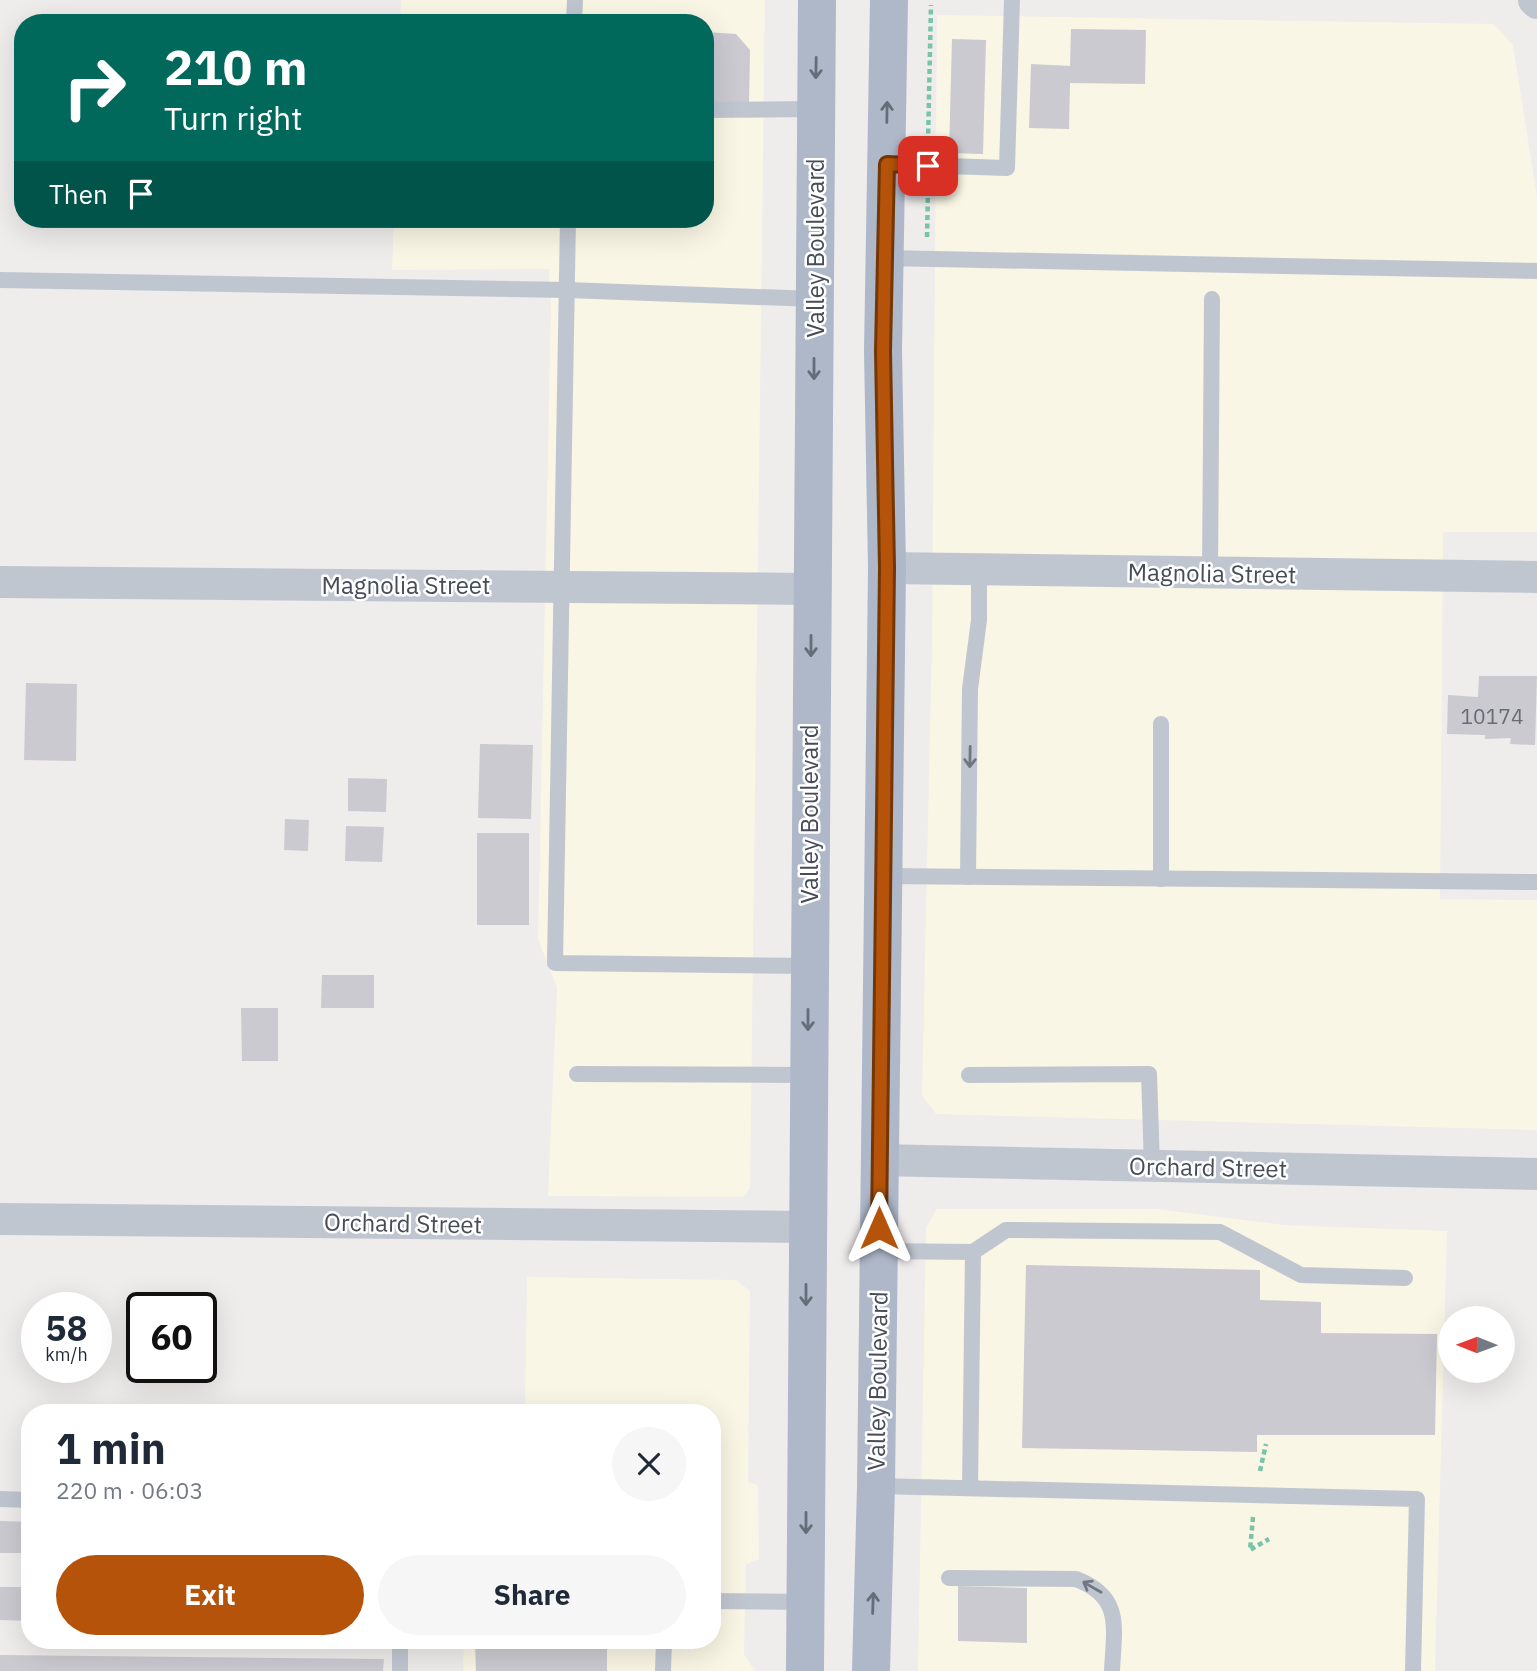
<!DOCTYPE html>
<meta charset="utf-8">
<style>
:root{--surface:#fff;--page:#f6f6f7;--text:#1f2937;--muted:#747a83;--accent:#b45309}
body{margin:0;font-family:"IBM Plex Sans",sans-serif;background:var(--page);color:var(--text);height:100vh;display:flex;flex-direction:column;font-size:26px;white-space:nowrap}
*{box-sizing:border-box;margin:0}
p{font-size:23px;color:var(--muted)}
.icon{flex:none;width:38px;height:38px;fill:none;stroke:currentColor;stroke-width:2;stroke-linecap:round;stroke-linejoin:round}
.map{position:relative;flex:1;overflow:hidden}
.details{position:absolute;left:21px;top:1404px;width:700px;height:245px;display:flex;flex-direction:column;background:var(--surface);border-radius:28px;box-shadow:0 7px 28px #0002}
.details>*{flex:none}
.hud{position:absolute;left:14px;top:14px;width:700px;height:214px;border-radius:28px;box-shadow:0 7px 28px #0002;background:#00695c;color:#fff;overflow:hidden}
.needle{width:46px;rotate:271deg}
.buttons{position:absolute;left:1438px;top:1306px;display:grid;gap:14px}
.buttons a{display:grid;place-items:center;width:77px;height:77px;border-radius:50%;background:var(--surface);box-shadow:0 7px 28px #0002;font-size:35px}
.speed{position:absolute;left:21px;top:1292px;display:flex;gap:14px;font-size:35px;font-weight:700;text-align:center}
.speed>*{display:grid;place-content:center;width:91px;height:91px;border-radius:50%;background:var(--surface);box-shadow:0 7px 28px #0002;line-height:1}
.speed small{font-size:18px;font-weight:400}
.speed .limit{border:4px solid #111;border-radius:10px;background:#fff;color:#111}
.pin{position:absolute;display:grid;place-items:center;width:60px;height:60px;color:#fff;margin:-30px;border-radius:14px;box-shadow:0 4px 10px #0006}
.me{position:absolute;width:77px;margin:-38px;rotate:0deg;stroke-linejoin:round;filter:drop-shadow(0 0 5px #0008)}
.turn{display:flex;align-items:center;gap:24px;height:147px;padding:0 35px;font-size:32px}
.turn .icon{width:91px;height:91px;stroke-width:2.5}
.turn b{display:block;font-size:49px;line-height:60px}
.then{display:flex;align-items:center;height:66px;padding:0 35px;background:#0003;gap:14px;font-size:26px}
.round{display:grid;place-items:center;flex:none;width:74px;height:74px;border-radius:37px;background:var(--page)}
.head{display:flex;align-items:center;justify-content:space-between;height:119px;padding:0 35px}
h1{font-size:42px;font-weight:800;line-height:52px}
.cta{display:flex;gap:14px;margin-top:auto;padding:14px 35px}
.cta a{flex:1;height:80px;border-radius:42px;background:var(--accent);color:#fff;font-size:28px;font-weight:800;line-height:80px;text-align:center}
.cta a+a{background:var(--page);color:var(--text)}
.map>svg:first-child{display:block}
.commercial{fill:#f9f6e5}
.building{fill:#cacad0}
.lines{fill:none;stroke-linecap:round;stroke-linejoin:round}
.path{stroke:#79c3a8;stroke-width:4.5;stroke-dasharray:5 3.5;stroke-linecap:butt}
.lane{stroke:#c0c6d0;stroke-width:16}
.street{stroke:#c0c6d0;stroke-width:32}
.primary{stroke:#aeb8c9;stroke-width:38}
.oneway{stroke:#656d79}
.oneway2{stroke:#717781}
.route-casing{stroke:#753606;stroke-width:18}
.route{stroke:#b45309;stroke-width:12}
.labels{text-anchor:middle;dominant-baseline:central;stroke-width:5;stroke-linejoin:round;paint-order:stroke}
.number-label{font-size:21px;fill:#676c75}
.street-label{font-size:24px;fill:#464d57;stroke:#fff}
</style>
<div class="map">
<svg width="1537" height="1671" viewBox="0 0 1537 1671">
<rect width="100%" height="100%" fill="#efecec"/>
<!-- commercial -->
<g class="commercial">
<path d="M401 0H765L750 1188 743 1197 548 1196 557 988 538 939 551 303 549 269 392 270 394 219H705V23H400Z"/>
<path d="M937 15 1494 24 1513 45 1537 197V532H1443L1440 899 1537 900V1130L936 1114 922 1095 932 639Z"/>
<path d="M937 1209H1157L1283 1225 1447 1231 1435 1671H918L926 1228Z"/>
<path d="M527 1277 736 1280 750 1291 748 1482 758 1485 759 1559 746 1564 744 1654 755 1671H463L464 1640H712V1412H525Z"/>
</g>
<!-- building -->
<g class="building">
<path d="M1071 29 1146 30 1145 84 1070 83 1069 129 1029 128 1031 64 1070 66Z"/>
<path d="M705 32 736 34 750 50 749 103H705Z"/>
<path d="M952 39 986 40 983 154 949 153Z"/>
<path d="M1479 676H1537L1535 745 1510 744 1511 738 1485 739V735L1447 734 1448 695 1478 697Z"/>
<path d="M26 683 77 684 76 761 24 760Z"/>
<path d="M480 744 533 745 531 819 478 818Z"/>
<path d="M348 778 387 779 386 812 348 811Z"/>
<path d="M285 819 309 820 308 851 284 850Z"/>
<path d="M346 826 384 827 382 862 345 861Z"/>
<rect x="477" y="833" width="52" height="92"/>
<path d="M322 975H374V1008H321Z"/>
<path d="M241 1008H278V1061H242Z"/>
<path d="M1026 1265 1260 1270V1300L1321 1302V1333L1437 1334 1435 1435H1257V1452L1022 1448Z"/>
<path d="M0 1521 30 1522V1553H0Z"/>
<path d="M958 1586 1027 1588V1643L958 1641Z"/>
<path d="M0 1587H30V1621L0 1620Z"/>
<path d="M475 1640 607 1641V1671H476Z"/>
<path d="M0 1655 384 1659 383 1671H0Z"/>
</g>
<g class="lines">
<!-- path -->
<g class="path">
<path d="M928 142 931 5"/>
<path d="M927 237 928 190"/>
<path d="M1260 1471 1266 1444"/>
<path d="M1253 1517 1250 1550 1269 1539"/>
</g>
<!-- lane -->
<g class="lane">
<path d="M574 23 575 0"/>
<path d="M705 110 816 109"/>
<path d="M887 164 1007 168 1012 0"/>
<path d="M568 219 555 963 808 966"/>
<path d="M885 258 1537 271"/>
<path d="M0 280 567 290 814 299"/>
<path d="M1210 573 1212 299"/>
<path d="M883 876 1537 882"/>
<path d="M968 877 970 689 979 620V570"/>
<path d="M1161 879V724"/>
<path d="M577 1074 807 1075"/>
<path d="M969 1075 1149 1074 1152 1166"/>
<path d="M879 1251 973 1252 970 1488"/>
<path d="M973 1252 1006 1230 1220 1232 1301 1275 1405 1278"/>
<path d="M876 1486 1417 1499 1413 1671"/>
<path d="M0 1499 30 1500"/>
<path d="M949 1578 1076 1579C1123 1597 1114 1627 1112 1671"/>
<path d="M712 1601 806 1602"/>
<path d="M400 1671V1640"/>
<path d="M663 1671 664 1640"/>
</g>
<!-- street -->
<g class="street">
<path d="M1534 0 1537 3"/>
<path d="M887 568 1537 577"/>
<path d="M0 582 811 589"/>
<path d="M879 1160 1537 1174"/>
<path d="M0 1219 806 1227"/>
</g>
<!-- primary -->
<g class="primary">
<path d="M805 1671 817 0"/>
<path d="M871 1671 876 1486 887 568 883 351 889 0"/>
</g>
</g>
<!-- one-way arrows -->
<defs><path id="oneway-shaft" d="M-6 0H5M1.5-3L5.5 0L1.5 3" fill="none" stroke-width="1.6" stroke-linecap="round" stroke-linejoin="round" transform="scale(1.75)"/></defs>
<g class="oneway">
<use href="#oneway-shaft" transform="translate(816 68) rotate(91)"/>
<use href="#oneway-shaft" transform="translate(887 112) rotate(-89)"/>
<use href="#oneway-shaft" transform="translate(814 369) rotate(90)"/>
<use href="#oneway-shaft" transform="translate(811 646) rotate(90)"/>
<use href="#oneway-shaft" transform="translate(808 1020) rotate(90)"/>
<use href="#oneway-shaft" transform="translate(806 1295) rotate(90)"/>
<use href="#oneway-shaft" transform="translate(806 1523) rotate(90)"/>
<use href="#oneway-shaft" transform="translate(873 1603) rotate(-88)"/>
</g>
<g class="oneway2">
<use href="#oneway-shaft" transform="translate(970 757) rotate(91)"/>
<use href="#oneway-shaft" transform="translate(1092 1587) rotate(-150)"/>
</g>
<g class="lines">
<defs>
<path id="route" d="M879 1228 887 568 883 351 887 164 928 166"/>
</defs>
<!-- route casing -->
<use href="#route" class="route-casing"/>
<!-- route -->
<use href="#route" class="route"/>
</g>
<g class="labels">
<!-- number labels -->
<g class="number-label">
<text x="1492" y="716">10174</text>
</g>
<!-- street labels -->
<g class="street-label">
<text transform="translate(815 248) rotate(-90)">Valley Boulevard</text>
<text transform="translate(1212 573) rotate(1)">Magnolia Street</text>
<text x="406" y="585">Magnolia Street</text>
<text transform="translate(809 814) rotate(-90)">Valley Boulevard</text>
<text transform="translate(1208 1167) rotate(1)">Orchard Street</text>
<text transform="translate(403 1223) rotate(1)">Orchard Street</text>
<text transform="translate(877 1381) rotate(-89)">Valley Boulevard</text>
</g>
</g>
</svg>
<div class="buttons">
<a><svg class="needle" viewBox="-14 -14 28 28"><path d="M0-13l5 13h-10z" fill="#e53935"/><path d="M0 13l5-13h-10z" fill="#747a83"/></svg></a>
</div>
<div class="speed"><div>58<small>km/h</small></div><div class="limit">60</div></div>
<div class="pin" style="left:928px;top:166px;background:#d93025"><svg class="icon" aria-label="arrive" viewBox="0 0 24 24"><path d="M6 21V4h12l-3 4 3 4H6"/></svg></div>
<svg class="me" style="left:879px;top:1228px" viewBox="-20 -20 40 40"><path d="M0-17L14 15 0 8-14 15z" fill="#b45309" stroke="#fff" stroke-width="4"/></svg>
<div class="hud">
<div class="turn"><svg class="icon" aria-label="right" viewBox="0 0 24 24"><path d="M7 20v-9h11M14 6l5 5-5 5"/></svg><div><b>210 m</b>Turn right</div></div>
<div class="then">Then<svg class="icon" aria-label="arrive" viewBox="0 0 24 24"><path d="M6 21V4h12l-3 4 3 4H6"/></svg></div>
</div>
<section class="details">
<div class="head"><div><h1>1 min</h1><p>220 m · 06:03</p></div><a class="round"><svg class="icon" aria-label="close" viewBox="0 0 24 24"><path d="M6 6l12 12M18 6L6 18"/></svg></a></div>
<div class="cta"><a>Exit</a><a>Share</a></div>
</section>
</div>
